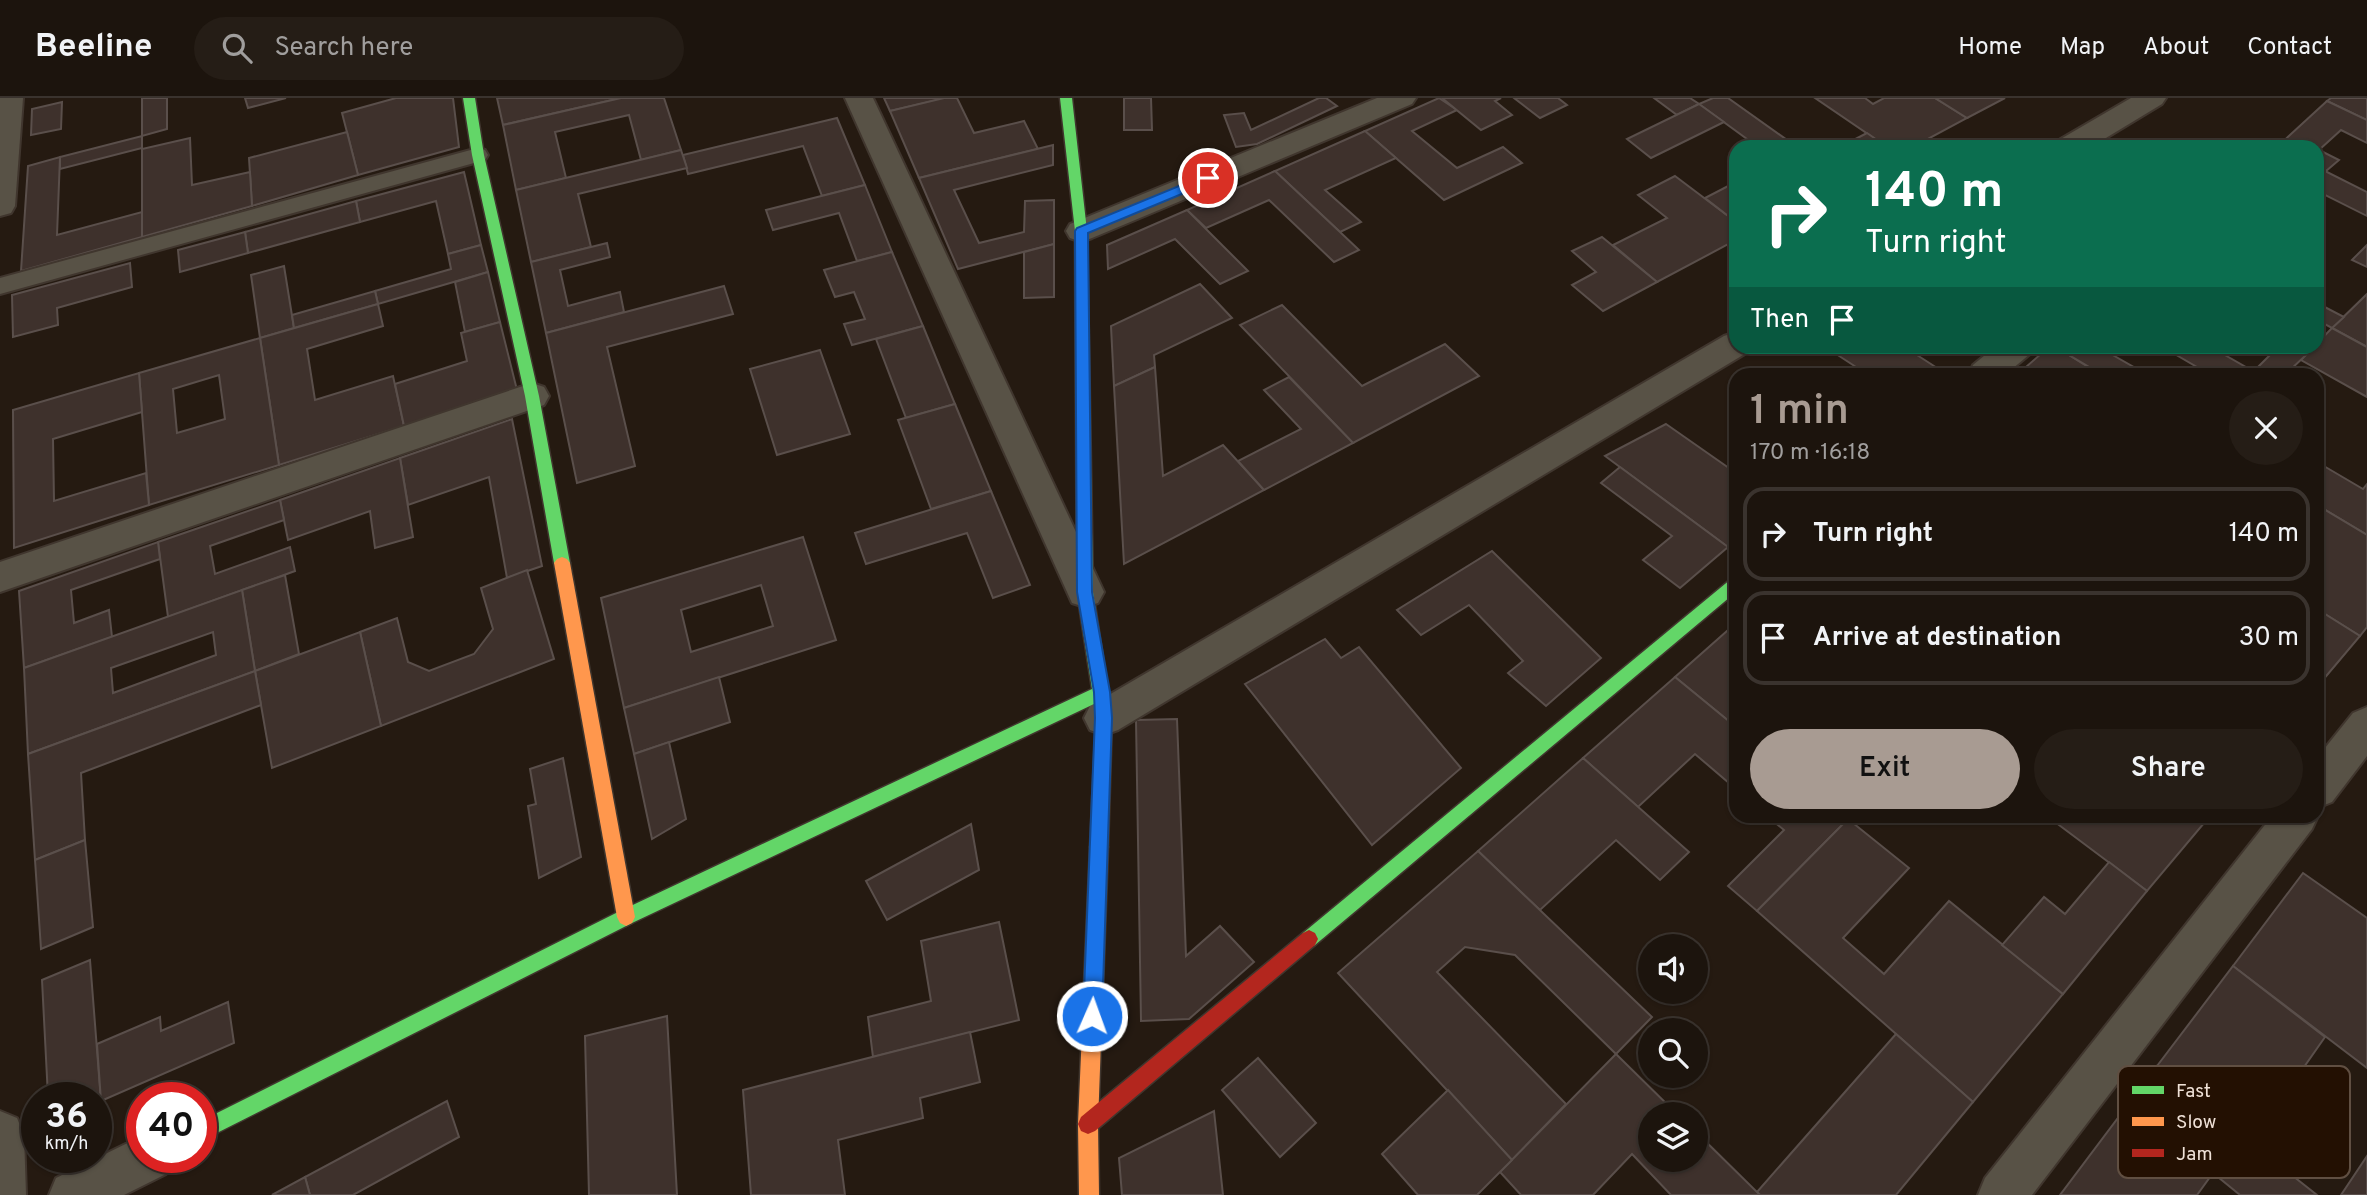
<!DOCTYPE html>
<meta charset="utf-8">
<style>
:root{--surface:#1c140d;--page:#251d16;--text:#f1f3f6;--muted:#a09e9d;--line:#3a332e;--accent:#a89b92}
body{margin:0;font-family:Overpass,sans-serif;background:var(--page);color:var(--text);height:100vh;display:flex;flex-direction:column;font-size:26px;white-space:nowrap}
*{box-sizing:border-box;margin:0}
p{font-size:23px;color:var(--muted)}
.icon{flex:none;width:38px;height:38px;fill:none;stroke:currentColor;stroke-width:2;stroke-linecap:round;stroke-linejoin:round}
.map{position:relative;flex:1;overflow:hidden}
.drawer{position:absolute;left:1729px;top:270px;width:595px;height:455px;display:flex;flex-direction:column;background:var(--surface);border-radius:21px;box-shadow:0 2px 5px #0004,0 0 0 2px var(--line)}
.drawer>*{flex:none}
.hud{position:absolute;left:1729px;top:42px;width:595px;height:214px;border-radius:21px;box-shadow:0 2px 5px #0004,0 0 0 2px var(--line);background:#0b6e4f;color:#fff;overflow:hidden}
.controls{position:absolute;left:1638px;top:836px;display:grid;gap:14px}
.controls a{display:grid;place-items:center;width:70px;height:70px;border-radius:50%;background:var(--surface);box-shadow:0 2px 5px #0004,0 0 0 2px var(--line);font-size:35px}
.speed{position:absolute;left:21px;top:984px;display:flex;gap:14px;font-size:35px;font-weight:700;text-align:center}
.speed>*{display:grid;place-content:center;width:91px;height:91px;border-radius:50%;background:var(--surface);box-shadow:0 2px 5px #0004,0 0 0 2px var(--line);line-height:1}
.speed small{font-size:18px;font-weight:400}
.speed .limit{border:10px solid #d22;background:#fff;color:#111}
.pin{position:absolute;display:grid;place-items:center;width:60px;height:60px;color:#fff;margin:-30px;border:4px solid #fff;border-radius:50%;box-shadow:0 2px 7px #0007}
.me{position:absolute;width:77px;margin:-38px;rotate:2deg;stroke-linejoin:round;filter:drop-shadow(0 0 5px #0008)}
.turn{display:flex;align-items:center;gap:24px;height:147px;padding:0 21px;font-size:32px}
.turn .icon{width:91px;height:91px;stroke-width:2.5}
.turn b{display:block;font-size:49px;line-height:60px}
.then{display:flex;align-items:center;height:66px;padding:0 21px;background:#0003;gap:14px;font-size:26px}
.round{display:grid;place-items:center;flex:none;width:74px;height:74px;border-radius:37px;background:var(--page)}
.head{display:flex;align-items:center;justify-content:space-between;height:119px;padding:0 21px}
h1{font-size:42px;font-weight:600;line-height:52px;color:var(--accent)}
.button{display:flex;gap:14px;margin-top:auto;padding:14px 21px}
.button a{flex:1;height:80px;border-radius:42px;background:var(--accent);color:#111;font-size:28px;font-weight:600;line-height:80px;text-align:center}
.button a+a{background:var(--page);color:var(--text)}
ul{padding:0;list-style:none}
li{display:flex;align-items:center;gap:21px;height:94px;margin:0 14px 10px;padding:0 7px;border:4px solid var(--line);border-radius:21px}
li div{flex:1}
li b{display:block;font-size:26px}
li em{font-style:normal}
header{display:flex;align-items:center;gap:42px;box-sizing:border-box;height:98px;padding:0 35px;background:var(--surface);border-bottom:2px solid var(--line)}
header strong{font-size:33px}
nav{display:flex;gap:38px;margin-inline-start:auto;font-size:24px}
.search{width:490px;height:63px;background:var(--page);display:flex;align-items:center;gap:18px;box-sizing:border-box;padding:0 24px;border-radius:38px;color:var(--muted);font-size:26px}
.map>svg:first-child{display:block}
.building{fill:#3e312c;stroke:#5a4f4b;stroke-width:2;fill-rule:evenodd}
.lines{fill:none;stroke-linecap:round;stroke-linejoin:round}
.lane-casing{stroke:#40362e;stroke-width:4}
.street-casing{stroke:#40362e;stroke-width:4}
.fast-casing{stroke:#40362e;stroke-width:3}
.slow-casing{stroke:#40362e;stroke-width:3}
.jam-casing{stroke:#40362e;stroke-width:3}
.lane{fill:#585246;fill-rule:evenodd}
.street{fill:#585246;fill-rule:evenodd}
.fast{fill:#63d668;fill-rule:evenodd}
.slow{fill:#ff974d;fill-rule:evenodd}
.jam{fill:#b3261e;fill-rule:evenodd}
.route{fill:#1a73e8;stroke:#114b97;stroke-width:2}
.key{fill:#231002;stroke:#604f42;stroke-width:2}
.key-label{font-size:19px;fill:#efe1d7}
</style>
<header>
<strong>Beeline</strong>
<div class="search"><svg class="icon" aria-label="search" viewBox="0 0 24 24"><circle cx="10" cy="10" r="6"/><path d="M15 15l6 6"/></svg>Search here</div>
<nav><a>Home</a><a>Map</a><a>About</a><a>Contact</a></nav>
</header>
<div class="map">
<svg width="2367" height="1097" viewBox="0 0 2367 1097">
<rect width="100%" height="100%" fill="#251a11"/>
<!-- building -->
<g class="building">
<path d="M142 0H167V31L142 38Z"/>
<path d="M245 0H286L248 10Z"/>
<path d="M396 0H453L459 49 358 77 342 15Z"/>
<path d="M497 0H621L503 27Z"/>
<path d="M621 0H664L681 52 641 62 629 17 555 34 566 80 516 92 503 27Z"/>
<path d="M884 0H941L942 1 890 13Z"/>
<path d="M957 0 974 35 1024 23 1038 51 919 80 890 13 944 0Z"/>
<path d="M1124 0H1151L1152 32H1124Z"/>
<path d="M1319 0H1326L1337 8 1257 46 1236 49 1224 17 1244 15 1251 32Z"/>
<path d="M1439 0 1457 12 1412 33 1457 70 1503 49 1522 65 1444 102 1365 33Z"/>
<path d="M1442 0H1501L1495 3 1512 17 1481 32Z"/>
<path d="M1514 0H1558L1567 7 1540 20Z"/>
<path d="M1654 0H1690L1699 6 1677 17Z"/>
<path d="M1713 0H1728L1797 49H1758L1699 6Z"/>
<path d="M1815 0H1865L1873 6 1884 0H1935L1967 20 1913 49H1887Z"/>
<path d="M1935 0H2005L1967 20Z"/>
<path d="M2331 0H2367V22L2327 3Z"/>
<path d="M2327 3 2367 22V45L2341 32 2319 52 2339 62 2326 73 2317 69V49H2277Z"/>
<path d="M62 4 61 31 31 37 32 11Z"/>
<path d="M1699 6 1724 24 1651 60 1627 41Z"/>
<path d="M837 20 865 87 822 98 803 48 688 76 683 57Z"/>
<path d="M1365 33 1396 60 1325 92 1361 124 1340 134 1275 73Z"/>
<path d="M347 34 358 77 252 108 249 60Z"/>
<path d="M1867 35 1887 49H1840Z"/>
<path d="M142 38V50L60 71V59Z"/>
<path d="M190 40 192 87 250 74 252 108 142 139V51Z"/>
<path d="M1053 47V67L954 92 979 145 1024 134 1025 103 1054 102V146L958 171 919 80Z"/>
<path d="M681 52 687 70 578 96 591 149 531 164 516 92Z"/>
<path d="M60 59 57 137 142 114V139L21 173 28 68Z"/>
<path d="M2317 69 2367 94V118L2317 93Z"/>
<path d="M1275 73 1340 134 1359 152 1334 164 1269 102 1206 130 1187 112Z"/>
<path d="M464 74 481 147 448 156 436 103 360 124 356 103Z"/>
<path d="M1675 78 1736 124V142L1657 184 1613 147 1667 120 1638 97Z"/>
<path d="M1736 84V124L1705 100Z"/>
<path d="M865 87 892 154 857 163 839 115 773 132 766 112Z"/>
<path d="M356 103 360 124 248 155 245 134Z"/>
<path d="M1187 112 1248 173 1220 186 1175 141 1108 171 1107 147Z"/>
<path d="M245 134 248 155 180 174 178 152Z"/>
<path d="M1602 139 1657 184 1603 213 1572 187 1596 174 1572 153Z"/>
<path d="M607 145 610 159 560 172 568 208 620 194 624 214 546 235 531 164Z"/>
<path d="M1054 146V199L1024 200V154Z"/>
<path d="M481 147 488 174 378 206 375 193 451 171 448 156Z"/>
<path d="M2367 147V169L2352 162Z"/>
<path d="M892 154 923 228 852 247 844 226 865 221 854 194 835 199 824 172Z"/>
<path d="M130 165 132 189 57 210 58 227 13 239 12 197Z"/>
<path d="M284 168 294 230 260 240 251 177Z"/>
<path d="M488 174 500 224 465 234 455 184Z"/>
<path d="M1200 186 1232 220 1154 257 1155 269 1114 288 1111 228Z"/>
<path d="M724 188 733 216 607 249 635 368 577 385 546 235Z"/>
<path d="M375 193 378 206 294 230 292 217Z"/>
<path d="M2367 196V249L2332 230Z"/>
<path d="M2317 205 2344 219 2332 230 2317 222Z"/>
<path d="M378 206 383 228 307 251 315 302 393 278 404 328 279 367 260 240Z"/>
<path d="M1282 207 1362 288 1445 246 1479 278 1353 345 1240 227Z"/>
<path d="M500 224 517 292 404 328 395 286 467 263 461 235Z"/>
<path d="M923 228 955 306 906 320 876 241Z"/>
<path d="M2332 230 2367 249V299L2301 262Z"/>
<path d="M260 240 279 367 149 407 139 275ZM219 277 225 321 177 335 173 291Z"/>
<path d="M1824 248H1903L1934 268 1924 276H1847L1856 269Z"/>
<path d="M2050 248H2054L2098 275 2018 276Z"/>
<path d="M2054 248H2119L2111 256 2146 276H2101Z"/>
<path d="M2161 248H2209L2258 276H2209Z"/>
<path d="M2279 248H2293L2307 256 2286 276H2258L2253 274Z"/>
<path d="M820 252 850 336 777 357 750 271Z"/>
<path d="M1155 269 1163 378 1223 347 1264 392 1124 466 1114 288Z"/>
<path d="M139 275 142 314 53 341 54 403 146 375 149 407 14 450 13 312Z"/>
<path d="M1289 279 1353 345 1264 392 1238 363 1301 331 1264 292Z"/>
<path d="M955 306 991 393 931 411 898 322Z"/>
<path d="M512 321 542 468 507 480 489 379 408 407 400 360Z"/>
<path d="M1666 326 1736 375V442L1728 449 1605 358Z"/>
<path d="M400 360 413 439 375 450 370 413 288 442 280 402Z"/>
<path d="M2317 364 2363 391 2367 386V437L2317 407Z"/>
<path d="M1620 369 1728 449 1680 490 1643 462 1672 438 1601 385Z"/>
<path d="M991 393 1030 487 993 500 967 435 866 466 855 435Z"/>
<path d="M280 402 284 422 210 448 215 476 290 449 295 473 168 519 158 444Z"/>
<path d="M2317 407 2367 437V529L2360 538 2317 511Z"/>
<path d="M803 439 836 542 624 610 601 500ZM761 487 773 528 691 554 681 512Z"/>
<path d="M158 444 160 461 71 492 74 525 109 512 112 539 24 570 19 493Z"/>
<path d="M1492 453 1601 560 1546 608 1508 575 1523 563 1469 507 1421 537 1397 512Z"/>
<path d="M527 472 554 561 381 628 360 534 397 520 408 564 429 573 474 556 493 531 481 490Z"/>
<path d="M285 477 299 556 255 573 242 492Z"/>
<path d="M242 492 255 573 28 656 24 570ZM213 534 216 557 113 595 111 570Z"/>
<path d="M2317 511 2360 538 2317 589Z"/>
<path d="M1736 525V629L1675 579Z"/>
<path d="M360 534 381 628 272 670 255 573Z"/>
<path d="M1325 541 1341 560 1359 549 1461 670 1372 747 1245 586Z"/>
<path d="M255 573 261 607 81 675 85 742 35 762 28 656Z"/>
<path d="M719 579 730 624 634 656 624 610Z"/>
<path d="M1675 579 1736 629V691L1695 656 1638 709 1583 660Z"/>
<path d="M1177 621 1186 858 1220 828 1254 864 1189 921 1141 923 1136 622Z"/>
<path d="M669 644 686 721 652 741 634 656Z"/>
<path d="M563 660 581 759 539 780 528 708 536 706 530 671Z"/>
<path d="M1583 660 1689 754 1660 782 1616 742 1540 812 1478 753Z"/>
<path d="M1767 718H1845L1848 721 1757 813 1728 788 1784 732Z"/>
<path d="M2047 718H2210L2147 793Z"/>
<path d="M1848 721 1909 770 1843 840 1884 876 1949 803 2063 896 1973 1004 1757 813Z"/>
<path d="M971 726 979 772 887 822 866 783Z"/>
<path d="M85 742 93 829 41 851 35 762Z"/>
<path d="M1478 753 1652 919 1616 956 1515 857 1465 849 1437 874 1566 1006 1512 1062 1338 875Z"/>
<path d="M2109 764 2147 793 2063 896 2002 847 2044 799 2065 816Z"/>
<path d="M2303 775 2367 820V970L2233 868Z"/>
<path d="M999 824 1019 922 873 959 868 919 931 903 921 843Z"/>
<path d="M90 862 101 1003 96 1005V999H48L42 882Z"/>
<path d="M2233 868 2325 939 2251 1045 2157 968Z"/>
<path d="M228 904 234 945 101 1003 97 946 160 919 161 933Z"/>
<path d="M667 918 677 1097H589L585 938Z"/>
<path d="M970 934 980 984 920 1000 923 1020 838 1042 845 1097H751L743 992Z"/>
<path d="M1896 936 1973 1004 1896 1097H1760L1757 1094Z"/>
<path d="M1616 956 1678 1017H1650V1062H1696V1034L1760 1097H1671L1632 1056 1593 1097H1521L1500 1074Z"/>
<path d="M1258 960 1316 1025 1280 1059 1222 992Z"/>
<path d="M2157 968 2251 1045 2317 1097H2240L2213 1075 2197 1097H2060Z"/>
<path d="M1448 992 1512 1062 1477 1097H1418L1382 1056Z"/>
<path d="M447 1003 459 1039 353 1097H310L305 1079Z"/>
<path d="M1214 1013 1223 1097H1122L1119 1060Z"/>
<path d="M2367 1058V1097H2341Z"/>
<path d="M305 1079 310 1097H272Z"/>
</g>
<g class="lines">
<defs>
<path id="lane" d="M478 50 485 52 488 57 485 62 0 196V180Z"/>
<g id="street">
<path d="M0 0H23L15 108 11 115 0 118Z"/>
<path d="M845 0H873L1104 494 1098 505 1085 509 1072 505Z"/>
<path d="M1377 0H1416L1412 6 1092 140 1081 144 1070 140 1066 133 1070 126Z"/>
<path d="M2131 0H2166L2162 6 2091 49H2054L2059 42Z"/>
<path d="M1736 234V248H1751L1748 254 1118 632 1104 637 1090 632 1084 620 1090 608 1724 238Z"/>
<path d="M1996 248H2034L2030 256 2006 276H1969L1973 267Z"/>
<path d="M532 285 544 289 549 298 544 307 0 494V464Z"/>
<path d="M2367 609V658L2332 704 2317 710V660L2353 615Z"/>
<path d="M2317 716 2318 718 2312 731 2032 1097H1978L1985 1080 2272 718Z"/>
<path d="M0 1013 17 1020 24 1037 26 1097H0Z"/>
<path d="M142 1038V1059H173L166 1076 124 1097H49L56 1080Z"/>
</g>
<g id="fast">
<path d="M463 0H475L484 57 539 298 570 465 567 469H557L554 465 525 298 472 57Z"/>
<path d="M1060 0H1072L1087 133 1093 494 1112 620 1108 749 1105 755 1099 757 1093 755 1090 749 1096 620 1094 606 632 825 201 1043V1023L620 813 1092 591 1077 494 1075 133Z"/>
<path d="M1736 479V494L1315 847 1309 850 1303 847 1300 841 1303 835 1731 481Z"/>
</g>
<g id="slow">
<path d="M562 459 567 461 570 465 635 819 632 825 626 828 620 825 617 819 554 465 557 461Z"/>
<path d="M1099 741 1105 743 1108 749 1098 1026 1099 1097H1079L1078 1026 1090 749 1093 743Z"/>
</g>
<path id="jam" d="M1309 832 1315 835 1318 841 1315 847 1095 1033 1088 1036 1081 1033 1078 1026 1081 1019 1303 835Z"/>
</defs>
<!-- lane casing -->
<use href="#lane" class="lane-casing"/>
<!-- street casing -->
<use href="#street" class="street-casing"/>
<!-- fast casing -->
<use href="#fast" class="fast-casing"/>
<!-- slow casing -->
<use href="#slow" class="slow-casing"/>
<!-- jam casing -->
<use href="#jam" class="jam-casing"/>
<!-- lane -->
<use href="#lane" class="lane"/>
<!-- street -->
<use href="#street" class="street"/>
<!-- fast -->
<use href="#fast" class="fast"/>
<!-- slow -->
<use href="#slow" class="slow"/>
<!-- jam -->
<use href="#jam" class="jam"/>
</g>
<!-- route -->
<path class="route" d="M1208 76 1213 78V83L1088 135 1092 494 1110 594 1112 620 1102 918 1099 924 1092 927 1086 924 1083 918 1095 620 1094 594 1077 494 1075 133 1077 130Z"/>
<!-- legend -->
<rect x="2118" y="968" width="232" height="112" rx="10" class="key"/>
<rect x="2132" y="988" width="32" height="8" fill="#63d668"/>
<rect x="2132" y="1019" width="32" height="9" fill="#ff974d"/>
<rect x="2132" y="1051" width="32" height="8" fill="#b3261e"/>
<g class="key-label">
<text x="2176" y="999">Fast</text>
<text x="2176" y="1030">Slow</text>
<text x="2176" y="1062">Jam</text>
</g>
</svg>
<div class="controls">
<a><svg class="icon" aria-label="sound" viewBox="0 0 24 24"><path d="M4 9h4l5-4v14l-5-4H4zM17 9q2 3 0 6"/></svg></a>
<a><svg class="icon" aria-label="search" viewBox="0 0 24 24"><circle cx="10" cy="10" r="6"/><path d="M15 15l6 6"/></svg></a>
<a><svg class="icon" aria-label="layers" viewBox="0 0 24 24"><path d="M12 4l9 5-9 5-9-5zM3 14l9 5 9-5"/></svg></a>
</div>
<div class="speed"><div>36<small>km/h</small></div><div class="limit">40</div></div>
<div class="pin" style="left:1208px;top:80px;background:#d93025"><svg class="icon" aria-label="arrive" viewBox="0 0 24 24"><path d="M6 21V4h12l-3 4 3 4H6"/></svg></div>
<svg class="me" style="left:1092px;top:918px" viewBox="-20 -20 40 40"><circle r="17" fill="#1a73e8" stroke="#fff" stroke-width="3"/><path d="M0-11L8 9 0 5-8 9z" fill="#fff"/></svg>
<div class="hud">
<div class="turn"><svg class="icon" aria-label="right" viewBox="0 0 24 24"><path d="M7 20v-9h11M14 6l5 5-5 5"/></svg><div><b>140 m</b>Turn right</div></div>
<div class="then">Then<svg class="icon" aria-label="arrive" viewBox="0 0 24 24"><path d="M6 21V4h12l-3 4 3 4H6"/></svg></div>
</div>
<section class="drawer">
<div class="head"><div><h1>1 min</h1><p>170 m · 16:18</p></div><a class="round"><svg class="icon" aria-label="close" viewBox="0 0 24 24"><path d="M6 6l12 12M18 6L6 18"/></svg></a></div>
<ul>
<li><svg class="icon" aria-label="right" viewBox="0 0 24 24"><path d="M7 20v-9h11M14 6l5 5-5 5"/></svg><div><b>Turn right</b></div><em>140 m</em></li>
<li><svg class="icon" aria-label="arrive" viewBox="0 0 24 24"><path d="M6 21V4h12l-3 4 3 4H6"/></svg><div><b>Arrive at destination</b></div><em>30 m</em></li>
</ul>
<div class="button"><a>Exit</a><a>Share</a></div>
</section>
</div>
